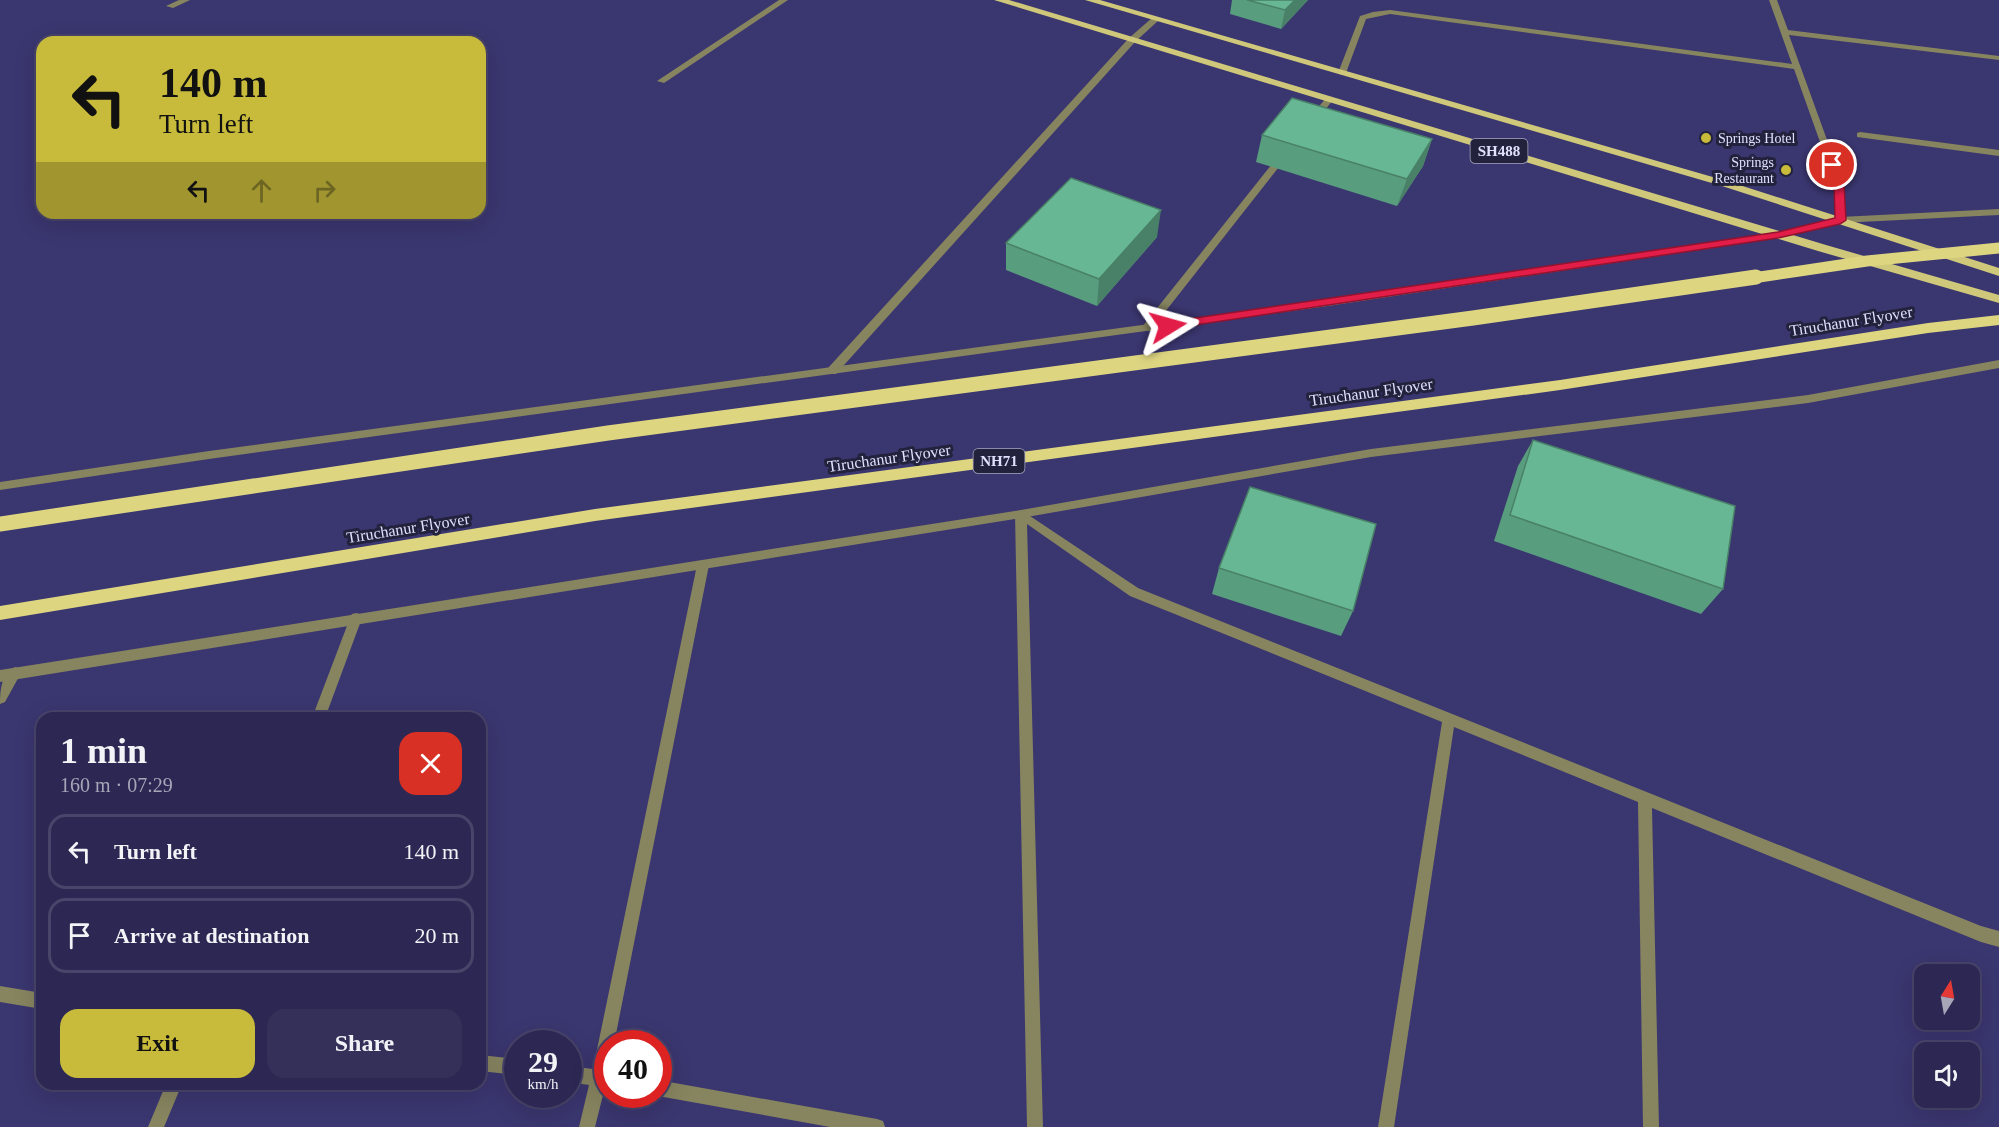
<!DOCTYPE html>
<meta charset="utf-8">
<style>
:root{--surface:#2c2853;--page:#34305a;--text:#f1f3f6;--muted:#a6a6b8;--line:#48446a;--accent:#c8bb3b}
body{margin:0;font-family:"Times New Roman",serif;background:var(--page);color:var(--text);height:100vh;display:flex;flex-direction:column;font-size:22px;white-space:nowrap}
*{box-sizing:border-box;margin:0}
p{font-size:20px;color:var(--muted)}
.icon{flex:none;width:33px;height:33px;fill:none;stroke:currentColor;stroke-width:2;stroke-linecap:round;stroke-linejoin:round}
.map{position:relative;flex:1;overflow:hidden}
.sheet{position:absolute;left:36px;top:712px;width:450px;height:378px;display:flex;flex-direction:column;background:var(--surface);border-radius:18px;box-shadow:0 6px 24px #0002,0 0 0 2px var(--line)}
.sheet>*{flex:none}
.banner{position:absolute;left:36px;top:36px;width:450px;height:183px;border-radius:18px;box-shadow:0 6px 24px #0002,0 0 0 2px var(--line);background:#c8bb3b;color:#111;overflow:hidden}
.needle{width:39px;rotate:11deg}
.buttons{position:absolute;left:1914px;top:964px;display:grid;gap:12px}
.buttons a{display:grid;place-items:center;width:66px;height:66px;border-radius:12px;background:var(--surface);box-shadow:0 6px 24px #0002,0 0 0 2px var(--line);font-size:30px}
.speed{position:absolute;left:504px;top:1030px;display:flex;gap:12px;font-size:30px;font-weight:700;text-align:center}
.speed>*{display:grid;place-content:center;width:78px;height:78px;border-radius:50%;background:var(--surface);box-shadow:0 6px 24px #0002,0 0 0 2px var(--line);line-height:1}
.speed small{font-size:15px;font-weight:400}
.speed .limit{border:9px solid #d22;background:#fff;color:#111}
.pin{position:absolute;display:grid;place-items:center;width:51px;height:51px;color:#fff;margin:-26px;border:3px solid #fff;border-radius:50%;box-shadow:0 2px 6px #0007}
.me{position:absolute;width:66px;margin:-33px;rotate:82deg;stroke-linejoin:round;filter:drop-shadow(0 0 4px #0008)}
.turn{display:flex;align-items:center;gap:21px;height:126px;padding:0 24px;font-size:27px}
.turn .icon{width:78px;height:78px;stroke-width:2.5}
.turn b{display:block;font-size:42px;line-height:51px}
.lanes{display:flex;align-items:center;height:57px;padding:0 24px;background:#0003;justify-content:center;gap:30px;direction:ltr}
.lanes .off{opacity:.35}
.round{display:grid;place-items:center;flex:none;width:63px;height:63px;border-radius:18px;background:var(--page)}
.overview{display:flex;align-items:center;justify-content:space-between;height:102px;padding:0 24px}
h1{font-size:36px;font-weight:700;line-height:45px}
.cta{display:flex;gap:12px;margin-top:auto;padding:12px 24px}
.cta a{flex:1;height:69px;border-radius:18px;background:var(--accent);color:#111;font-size:24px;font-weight:700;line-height:69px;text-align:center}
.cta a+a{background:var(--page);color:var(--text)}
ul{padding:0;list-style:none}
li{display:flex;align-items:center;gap:18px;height:75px;margin:0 12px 9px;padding:0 12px;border:3px solid var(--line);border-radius:18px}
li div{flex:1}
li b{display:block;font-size:22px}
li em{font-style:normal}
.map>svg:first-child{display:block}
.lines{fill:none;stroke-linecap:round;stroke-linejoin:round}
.service{fill:#878460;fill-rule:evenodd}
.minor{fill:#878460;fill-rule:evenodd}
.tertiary{fill:#878460;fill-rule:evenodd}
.primary{fill:#cfc87b;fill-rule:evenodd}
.trunk{fill:#ddd580;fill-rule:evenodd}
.trunk-bridge-far1{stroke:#ddd580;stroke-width:11}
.trunk-bridge{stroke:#ddd580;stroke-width:15}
.wall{fill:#599d7f}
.shaded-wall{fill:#498068}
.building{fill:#68b794;stroke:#498068;stroke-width:1.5}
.route{fill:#e11d48;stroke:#92132f;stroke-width:1.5}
.poi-dot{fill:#c8bb3b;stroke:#23223c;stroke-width:2}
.labels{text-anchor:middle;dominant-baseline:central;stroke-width:6;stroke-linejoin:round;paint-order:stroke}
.far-poi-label{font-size:14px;fill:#dfe0fc;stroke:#23223c;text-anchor:start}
.shield{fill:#23223c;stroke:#a7a7c2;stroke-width:1.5}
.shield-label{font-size:15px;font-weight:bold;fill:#dfe0fc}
.street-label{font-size:16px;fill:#dfe0fc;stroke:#23223c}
</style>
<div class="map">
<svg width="1999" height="1127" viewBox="0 0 1999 1127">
<rect width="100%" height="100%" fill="#3a366f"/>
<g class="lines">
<!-- service -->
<g class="service">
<path d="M179 0H190L173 8 166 6Z"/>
<path d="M779 0H788L664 83 657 81Z"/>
</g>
<!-- minor -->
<g class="minor">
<path d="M1769 0H1777L1788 30 1999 56V60L1789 35 1843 184 1845 220 1840 223 1835 220V184L1794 69 1390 14 1366 19 1346 73 1342 75 1338 73 1360 16 1373 12 1390 10 1792 64Z"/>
<path d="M1152 18 1159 20 1135 42 836 374H828L827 371 828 368 1129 38Z"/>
<path d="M1326 98 1333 100 1316 121H1310V117Z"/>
<path d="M1860 132 1999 150V156L1857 137V133Z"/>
<path d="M1283 153 1286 154V158L1150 331H1142V327L1280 154Z"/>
<path d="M1021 510 1138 588 1981 926 1999 931V947L1981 942 1652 808 1659 1127H1643L1638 802 1454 727 1394 1127H1378L1442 722 1130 596 1027 524 1043 1127H1027L1015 514Z"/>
<path d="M703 560 707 562 709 565 614 1044H608V1087H605L595 1127H579L589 1085 568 1082V1066L593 1069 697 565 699 562Z"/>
<path d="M356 613 360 614 362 618 325 718H312L350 618 352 614Z"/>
<path d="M15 667 20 669 21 673 5 702 0 704C0 691 1 673 15 667Z"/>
<path d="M0 986 42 993V1009L0 1002Z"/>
<path d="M480 1055 518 1059V1075L480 1071Z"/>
<path d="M658 1080 877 1119 883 1121 885 1127H830L658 1096 655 1095H658Z"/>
<path d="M166 1084H182L164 1127H148Z"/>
</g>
<!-- tertiary -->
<g class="tertiary">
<path d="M1999 209V215L1840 223 1778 238 1328 306 209 459 0 490V482L209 451 1328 300 1778 232 1840 217Z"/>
<path d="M1999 360V368L1808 403 1371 457 1021 518 0 682V670L1021 510 1371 449 1808 395Z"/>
</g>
<!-- primary -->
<g class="primary">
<path d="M994 0H1009L1826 245 1999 295V303L1818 251Z"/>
<path d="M1085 0H1100L1730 182 1999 268V276L1722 186Z"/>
</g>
<!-- trunk -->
<path class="trunk" d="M1999 315V325L1928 333 1560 390 595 521 0 620V606L595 509 1560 380 1928 323Z"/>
<!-- trunk-bridge-far1 -->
<path class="trunk-bridge-far1" d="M1746 279 1867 261 1999 248"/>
<!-- trunk-bridge -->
<path class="trunk-bridge" d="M0 524 608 433 1473 318 1756 277"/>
</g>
<!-- wall -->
<g class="wall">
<path d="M1232 0H1308L1281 29 1230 14Z"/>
<path d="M1262 135 1432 139 1423 166 1397 206 1256 162Z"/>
<path d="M1157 237 1097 306 1006 270V243Z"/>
<path d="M1533 440 1723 589 1701 614 1494 541 1518 466Z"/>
<path d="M1219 568 1353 611 1341 636 1212 594Z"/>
</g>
<!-- shaded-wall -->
<g class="shaded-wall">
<path d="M1295 0H1308L1281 29 1285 10Z"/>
<path d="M1432 139 1423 166 1397 206 1407 179Z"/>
<path d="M1161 210 1157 237 1097 306 1099 279Z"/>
</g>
<!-- building -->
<g class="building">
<path d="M1247 0H1295L1285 10Z"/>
<path d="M1292 98 1432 139 1407 179 1262 135Z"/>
<path d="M1071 178 1161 210 1099 279 1006 243Z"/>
<path d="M1533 440 1735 506 1723 589 1510 515Z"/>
<path d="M1250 487 1376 524 1353 611 1219 568Z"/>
</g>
<!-- route -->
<path class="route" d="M1828 163H1835L1844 184 1846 220 1840 224 1778 238 1168 329 1163 326 1168 322 1778 232 1835 218 1834 184 1827 165Z"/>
<!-- markers -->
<g class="poi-dot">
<circle cx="1706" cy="138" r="6"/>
<circle cx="1786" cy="170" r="6"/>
</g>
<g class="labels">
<!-- far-poi labels -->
<g class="far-poi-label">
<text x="1718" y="138">Springs Hotel</text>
<text x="1774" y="162" text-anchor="end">Springs<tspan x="1774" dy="16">Restaurant</tspan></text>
</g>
<!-- shield labels -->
<g class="shield">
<rect x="1470.5" y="139" width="57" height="24" rx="4.5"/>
<rect x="973.5" y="449" width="51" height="24" rx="4.5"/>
</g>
<g class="shield-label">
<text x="1499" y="151">SH488</text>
<text x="999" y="461">NH71</text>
</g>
<!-- street labels -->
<g class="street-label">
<text transform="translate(1851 321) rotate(-9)">Tiruchanur Flyover</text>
<text transform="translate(1371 392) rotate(-8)">Tiruchanur Flyover</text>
<text transform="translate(889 458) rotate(-8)">Tiruchanur Flyover</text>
<text transform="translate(408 528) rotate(-9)">Tiruchanur Flyover</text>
</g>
</g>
</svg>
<div class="buttons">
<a><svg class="needle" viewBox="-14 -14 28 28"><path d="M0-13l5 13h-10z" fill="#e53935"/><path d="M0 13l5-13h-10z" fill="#a6a6b8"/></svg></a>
<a><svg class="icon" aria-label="sound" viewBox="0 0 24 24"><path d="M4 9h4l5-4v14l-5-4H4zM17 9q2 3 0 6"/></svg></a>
</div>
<div class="speed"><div>29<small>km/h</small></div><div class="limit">40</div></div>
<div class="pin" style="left:1832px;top:165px;background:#d93025"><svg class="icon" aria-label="arrive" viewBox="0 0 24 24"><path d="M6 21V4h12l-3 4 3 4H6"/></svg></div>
<svg class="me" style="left:1168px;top:326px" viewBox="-20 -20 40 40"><path d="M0-17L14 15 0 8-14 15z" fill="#e11d48" stroke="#fff" stroke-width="4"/></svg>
<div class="banner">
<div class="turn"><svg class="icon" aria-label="left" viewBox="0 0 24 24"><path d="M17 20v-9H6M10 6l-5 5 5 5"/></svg><div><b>140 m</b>Turn left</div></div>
<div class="lanes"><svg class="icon" aria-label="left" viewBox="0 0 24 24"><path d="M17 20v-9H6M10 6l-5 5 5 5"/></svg><svg class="icon off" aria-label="ahead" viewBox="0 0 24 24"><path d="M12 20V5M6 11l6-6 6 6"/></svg><svg class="icon off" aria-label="right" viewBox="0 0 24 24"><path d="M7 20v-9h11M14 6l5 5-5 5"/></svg></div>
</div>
<section class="sheet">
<div class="overview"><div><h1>1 min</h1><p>160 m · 07:29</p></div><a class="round" style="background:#d93025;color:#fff"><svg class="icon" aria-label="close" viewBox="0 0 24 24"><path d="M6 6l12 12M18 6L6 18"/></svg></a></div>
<ul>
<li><svg class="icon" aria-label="left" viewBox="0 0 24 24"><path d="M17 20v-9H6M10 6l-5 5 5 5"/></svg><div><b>Turn left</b></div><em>140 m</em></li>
<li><svg class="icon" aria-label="arrive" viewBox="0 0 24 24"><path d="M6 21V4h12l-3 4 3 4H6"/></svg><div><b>Arrive at destination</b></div><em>20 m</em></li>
</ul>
<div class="cta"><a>Exit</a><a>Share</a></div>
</section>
</div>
